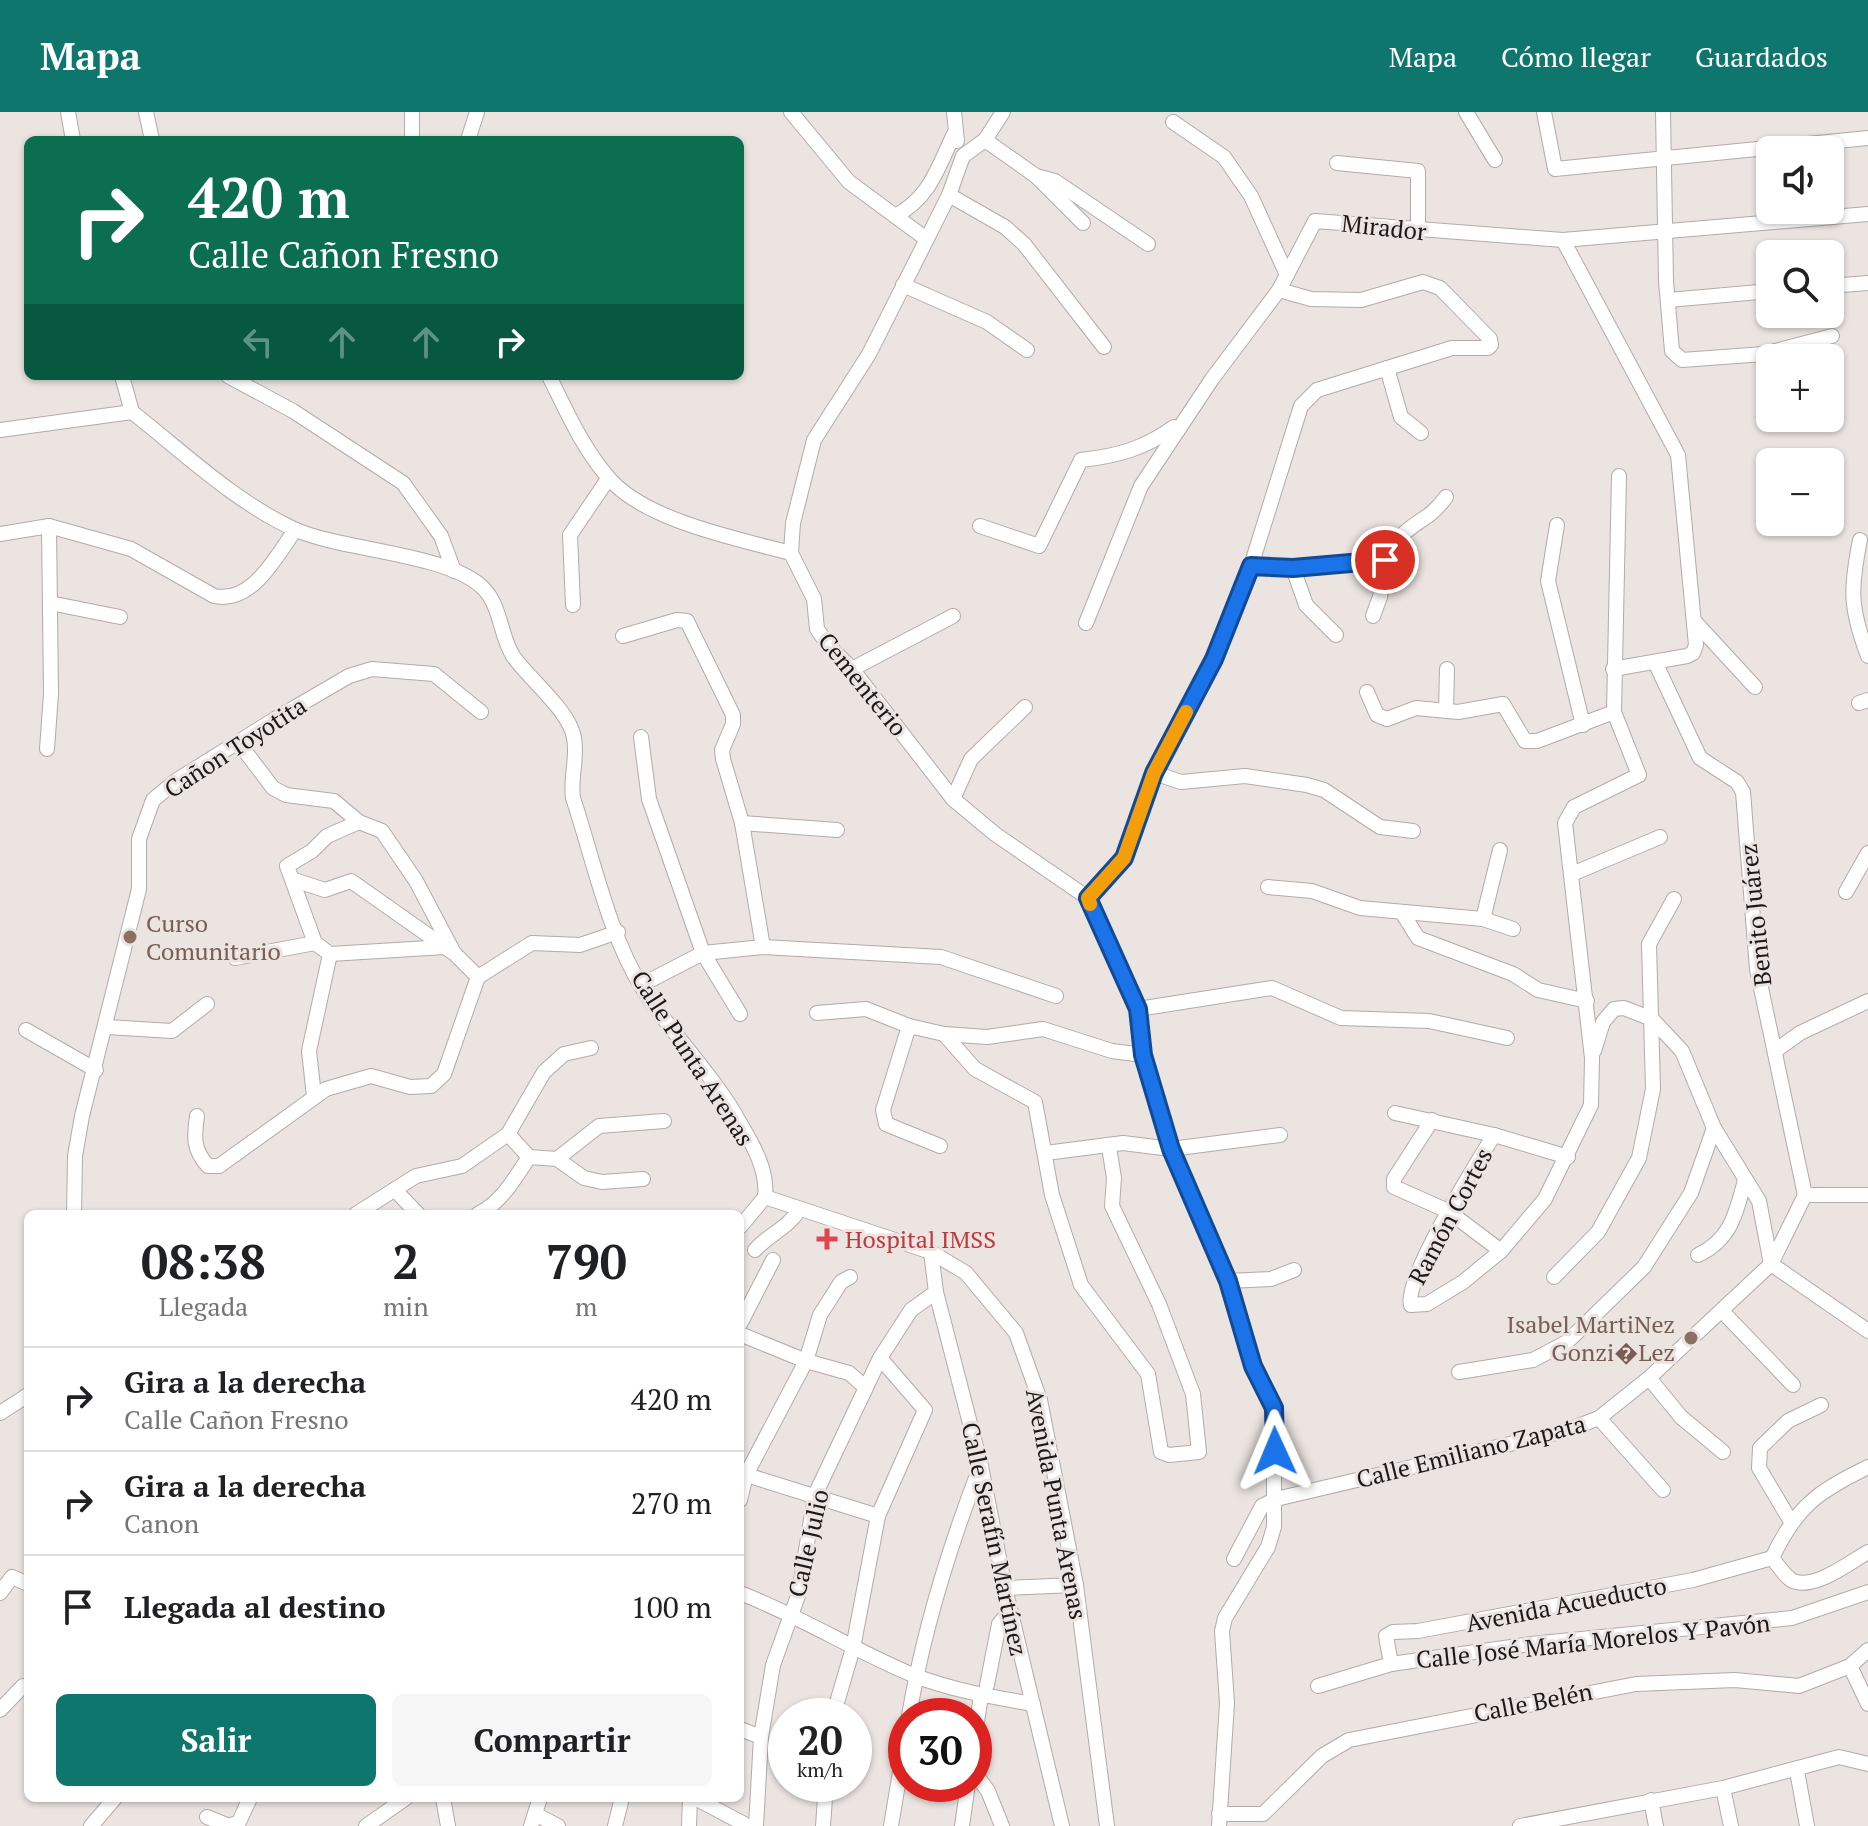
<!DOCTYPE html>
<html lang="es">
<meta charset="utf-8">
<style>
:root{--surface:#fff;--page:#f6f6f6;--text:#202124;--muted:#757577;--line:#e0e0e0;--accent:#0f766e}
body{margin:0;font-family:"PT Serif",serif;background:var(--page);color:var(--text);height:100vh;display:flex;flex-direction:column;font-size:30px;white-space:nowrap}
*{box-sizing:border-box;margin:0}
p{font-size:26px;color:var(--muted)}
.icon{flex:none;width:44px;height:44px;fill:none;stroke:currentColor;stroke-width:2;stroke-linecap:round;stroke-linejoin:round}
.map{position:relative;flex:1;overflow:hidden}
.drawer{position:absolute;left:24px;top:1098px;width:720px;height:592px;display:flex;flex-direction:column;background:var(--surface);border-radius:12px;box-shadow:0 2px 6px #0004}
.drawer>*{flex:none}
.hud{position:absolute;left:24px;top:24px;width:720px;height:244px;border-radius:12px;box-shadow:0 2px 6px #0004;background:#0b6e4f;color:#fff;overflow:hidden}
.tools{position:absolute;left:1756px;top:24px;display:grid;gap:16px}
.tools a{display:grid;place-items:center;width:88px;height:88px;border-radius:12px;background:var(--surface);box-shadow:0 2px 6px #0004;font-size:40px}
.speed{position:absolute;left:768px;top:1586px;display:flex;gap:16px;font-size:40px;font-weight:700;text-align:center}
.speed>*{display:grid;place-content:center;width:104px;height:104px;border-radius:50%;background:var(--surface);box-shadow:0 2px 6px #0004;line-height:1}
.speed small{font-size:20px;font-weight:400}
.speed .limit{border:12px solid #d22;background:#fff;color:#111}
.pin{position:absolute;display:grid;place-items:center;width:68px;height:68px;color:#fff;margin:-34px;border:4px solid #fff;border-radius:50%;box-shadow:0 2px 8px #0007}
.me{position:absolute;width:88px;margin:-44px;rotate:359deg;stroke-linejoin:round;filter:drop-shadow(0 0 6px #0008)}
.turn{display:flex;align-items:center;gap:28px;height:168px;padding:0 32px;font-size:36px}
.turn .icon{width:104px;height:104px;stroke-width:2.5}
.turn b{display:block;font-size:56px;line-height:68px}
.lanes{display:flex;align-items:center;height:76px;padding:0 32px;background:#0003;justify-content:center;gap:40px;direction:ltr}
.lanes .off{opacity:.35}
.eta{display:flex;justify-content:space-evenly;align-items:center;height:136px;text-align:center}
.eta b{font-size:48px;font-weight:600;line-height:56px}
.action{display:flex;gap:16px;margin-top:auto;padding:16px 32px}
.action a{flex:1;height:92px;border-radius:12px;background:var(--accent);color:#fff;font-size:32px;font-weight:600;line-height:92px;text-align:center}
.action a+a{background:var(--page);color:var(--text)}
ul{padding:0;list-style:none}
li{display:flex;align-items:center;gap:24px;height:104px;padding:0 32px;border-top:2px solid var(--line)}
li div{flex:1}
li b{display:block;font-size:30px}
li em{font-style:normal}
header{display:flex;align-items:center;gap:48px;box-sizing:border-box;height:112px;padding:0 40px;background:var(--accent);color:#fff}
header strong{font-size:38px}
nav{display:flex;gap:44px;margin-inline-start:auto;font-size:28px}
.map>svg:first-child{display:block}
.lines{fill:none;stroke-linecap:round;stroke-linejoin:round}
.minor-casing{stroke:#b2aba7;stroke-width:16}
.minor{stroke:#fff;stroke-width:14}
.route-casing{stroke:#114b97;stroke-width:20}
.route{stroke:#1a73e8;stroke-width:14}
.slow{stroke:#f59e0b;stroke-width:14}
.education-dot{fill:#8d6e63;stroke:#ebe4e0;stroke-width:3}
.health-dot{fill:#e0444e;stroke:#ebe4e0;stroke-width:3}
.labels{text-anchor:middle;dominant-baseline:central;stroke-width:6;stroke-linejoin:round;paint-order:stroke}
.street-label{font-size:24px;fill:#1c1918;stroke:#ebe4e0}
.education-label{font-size:24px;fill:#785e54;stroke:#ebe4e0;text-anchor:start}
.health-label{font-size:24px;fill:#be3a42;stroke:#ebe4e0;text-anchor:start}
</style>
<header>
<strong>Mapa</strong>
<nav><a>Mapa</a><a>Cómo llegar</a><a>Guardados</a></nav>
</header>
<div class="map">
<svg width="1868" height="1714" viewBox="0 0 1868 1714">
<rect width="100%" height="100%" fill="#ebe4e0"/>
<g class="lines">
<defs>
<g id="minor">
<path d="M68 0 73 28"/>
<path d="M146 0 152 28"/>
<path d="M791 0 849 70 925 126"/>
<path d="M954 0 957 29"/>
<path d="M1003 0 985 28 963 44 949 83 869 242 814 328 793 411 791 441 814 487 817 517 828 533 852 557 953 687 995 722 1088 786"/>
<path d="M1466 0 1495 48"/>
<path d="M1544 0 1555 57 1868 26"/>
<path d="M1663 0 1666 169 1672 239 1682 248 1764 242 1832 224"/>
<path d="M1173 10 1224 45 1251 84 1287 163"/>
<path d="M412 28V0"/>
<path d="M468 28 477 0"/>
<path d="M985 28 1036 64 1083 111"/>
<path d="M1337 51 1418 59V119"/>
<path d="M1036 64 1055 69 1148 132"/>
<path d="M949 83 1005 115 1024 132 1104 235"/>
<path d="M895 104C930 86 938 55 954 22"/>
<path d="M1563 128 1678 343 1696 533 1693 541 1687 544 1613 557"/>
<path d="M903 173 987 210 1027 238"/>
<path d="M1830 174 1868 171"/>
<path d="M1669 188 1770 179"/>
<path d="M1387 256 1401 305 1421 321"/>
<path d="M122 264 132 300"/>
<path d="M228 264 293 299 403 371 441 424 454 459"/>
<path d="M549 264C566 298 582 335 607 364 642 408 738 427 791 441"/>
<path d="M132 300C183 340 235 390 294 417 342 439 450 441 484 477 501 495 500 523 513 544 529 567 570 599 574 626 578 645 570 666 573 686 593 746 609 824 643 877 672 923 714 963 740 1011 753 1033 768 1058 765 1085"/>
<path d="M0 318 132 300"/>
<path d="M1557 413 1548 469 1583 613"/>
<path d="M980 414 1039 434 1081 348C1117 344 1144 337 1174 315"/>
<path d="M0 422 49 414 131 437 214 484C252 492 276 445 295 418"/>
<path d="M1860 428C1850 478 1850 496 1868 544"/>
<path d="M1251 454 1293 456 1377 451C1390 446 1392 432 1402 423 1420 406 1429 408 1446 385"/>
<path d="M1293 456 1306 493 1336 523"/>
<path d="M50 491 120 505"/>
<path d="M573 493 570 423 608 367"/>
<path d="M1373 504 1380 485 1385 448"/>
<path d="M1086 511 1141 374 1212 267 1279 178 1315 109 1563 128 1868 102"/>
<path d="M1696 511 1755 575"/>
<path d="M623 524 677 508 687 509 733 603V612L722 638 723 647 742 711 763 835"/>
<path d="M1655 550 1700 646 1737 670 1743 680 1757 857 1805 1083"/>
<path d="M852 557 953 504"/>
<path d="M1367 580 1377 603 1387 607 1416 596 1458 600 1503 592 1525 629H1537L1614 600"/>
<path d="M1859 591 1868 588"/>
<path d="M1446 598 1447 557"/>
<path d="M641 625 649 687 703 841 740 902"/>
<path d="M238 630 273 676 286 683 334 689 359 710 382 719 416 769 454 841 478 865"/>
<path d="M47 637 51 582 49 414"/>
<path d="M1154 661 1181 670 1245 664 1307 673 1324 678 1380 715 1413 719"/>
<path d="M953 687 971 647 1025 595"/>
<path d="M742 711 837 718"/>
<path d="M1572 762 1660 725"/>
<path d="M294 768 325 778 351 769 452 840"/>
<path d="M1268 775 1312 779 1360 796 1483 807 1513 817"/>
<path d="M1846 780 1868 741"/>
<path d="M1088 786 1124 746 1154 661 1214 547 1251 454 1301 294 1317 278 1452 236H1488L1491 233 1490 227 1440 176 1423 170 1361 188 1311 187 1279 178"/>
<path d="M1088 786 1138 897 1143 943 1171 1037 1228 1169 1253 1254 1274 1296V1415L1268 1435 1225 1506 1222 1519 1227 1591 1219 1714"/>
<path d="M1403 802 1418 826 1513 862 1538 878 1587 889"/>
<path d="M1483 807 1500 738"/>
<path d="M330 842 445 835"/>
<path d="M235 846 315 831"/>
<path d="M478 865 532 831 580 833 618 820"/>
<path d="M641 873 703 841 763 835 941 845 1056 884"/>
<path d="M1138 897 1272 876 1341 906 1429 909 1507 926"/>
<path d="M817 901 866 897 909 914 944 922 987 925 1043 917 1112 939 1143 943"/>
<path d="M909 914 883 998 886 1012 940 1034"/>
<path d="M107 915 172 919 207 892"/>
<path d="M26 918 96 958"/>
<path d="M944 922 975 957 1035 990 1052 1083 1081 1173 1148 1262 1161 1340 1169 1343 1199 1340 1193 1282 1159 1192 1112 1094 1114 1066 1109 1035"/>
<path d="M1594 939 1603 910 1614 897 1624 896 1652 907 1682 939 1714 1016 1759 1089 1771 1152 1868 1219"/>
<path d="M1775 939 1800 921 1868 889"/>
<path d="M314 984 309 939 330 842 315 831 287 754 312 739 327 724 359 710"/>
<path d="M1395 1001 1494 1023 1568 1045"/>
<path d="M197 1004C194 1025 193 1038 208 1054H219L326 977 371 964 410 975 431 974 444 962 478 865"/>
<path d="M1432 1008 1394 1067V1075L1448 1099 1501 1139"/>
<path d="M508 1022 529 1045 557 1047 584 1066 602 1070 643 1067"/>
<path d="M1494 1023C1478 1049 1402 1170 1411 1193L1427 1192 1463 1170 1501 1139 1545 1087 1591 993 1592 946 1565 711 1574 695 1639 663 1614 600 1619 364"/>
<path d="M1046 1041 1123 1031 1171 1037 1280 1023"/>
<path d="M557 1047 599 1014 664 1009"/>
<path d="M395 1078 418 1102"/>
<path d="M1805 1083H1868"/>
<path d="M765 1085 931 1140 966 1161 1016 1221 1040 1288 1076 1473 1107 1714"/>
<path d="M74 1102 75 1044 82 1004 139 777V727L153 688 177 668 275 607 349 564 372 557 434 562 481 600"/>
<path d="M356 1102 416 1064 462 1054 508 1022 544 960 564 942 591 936"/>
<path d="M478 1102C502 1090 515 1066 529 1045"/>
<path d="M740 1115 765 1085"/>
<path d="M755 1138C769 1122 787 1117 799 1098"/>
<path d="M931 1140 936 1180 981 1354 1005 1476 1062 1714"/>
<path d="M1698 1143C1731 1128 1736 1101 1745 1068"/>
<path d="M1554 1165 1598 1120 1639 1046 1653 977 1649 832 1674 787"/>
<path d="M1228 1169 1271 1167 1294 1158"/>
<path d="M1722 1199 1793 1273"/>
<path d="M740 1212 773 1148"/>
<path d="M740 1222 806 1249 849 1261 865 1275"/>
<path d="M1459 1260 1533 1248 1567 1230 1644 1155 1691 1081 1714 1016"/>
<path d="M1649 1266 1681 1305 1723 1340"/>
<path d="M0 1301 28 1283"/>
<path d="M1599 1306 1663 1378"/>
<path d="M740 1361 878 1404"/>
<path d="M740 1388 746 1363 806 1249 820 1203 841 1170 850 1165"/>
<path d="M1790 1408 1759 1356 1760 1336 1788 1309 1821 1293"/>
<path d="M1772 1446C1797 1394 1817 1380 1868 1355"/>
<path d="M1772 1446C1778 1453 1785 1465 1793 1469 1815 1478 1850 1450 1868 1440"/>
<path d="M1234 1447 1262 1394 1276 1387 1565 1319 1599 1306 1649 1266 1771 1152 1805 1083"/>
<path d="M1005 1476 1076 1473"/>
<path d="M0 1481 12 1465 28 1472"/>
<path d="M740 1481C800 1504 853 1538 913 1563 951 1578 992 1585 1033 1592"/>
<path d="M1391 1552 1386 1524 1393 1520 1418 1519 1693 1468 1772 1446"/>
<path d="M1850 1554 1868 1592"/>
<path d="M987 1573 999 1512 1010 1499"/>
<path d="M1318 1574 1391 1552 1531 1532 1792 1506 1868 1480"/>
<path d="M0 1598 23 1574"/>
<path d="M833 1604 853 1536 878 1404 925 1298 880 1246"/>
<path d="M909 1604C923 1519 949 1436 980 1355"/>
<path d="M740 1617 761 1625"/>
<path d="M974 1629 981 1584"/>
<path d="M1797 1659 1807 1714"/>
<path d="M974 1660 988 1679 1002 1714"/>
<path d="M1723 1676 1731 1714"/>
<path d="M443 1686 448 1714"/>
<path d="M695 1686 748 1714"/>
<path d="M1651 1688 1656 1714"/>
<path d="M535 1702 558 1714"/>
<path d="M1219 1702H1263L1322 1644 1349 1628 1636 1572 1735 1568 1799 1574 1850 1554 1868 1538"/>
<path d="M207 1705 229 1714 239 1710 250 1686"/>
<path d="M91 1714 115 1686"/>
<path d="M366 1714 406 1686"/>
<path d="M531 1714 540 1686"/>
<path d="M615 1714 622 1686"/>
<path d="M689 1714 690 1686"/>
<path d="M756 1714 761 1625 773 1553 799 1481 815 1383 880 1246 911 1198 936 1180"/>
<path d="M823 1714 826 1672"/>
<path d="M891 1714 906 1624"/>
<path d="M962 1714 968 1672"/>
<path d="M1520 1714 1723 1676 1839 1645 1868 1652"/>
</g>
</defs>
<!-- minor casing -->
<use href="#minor" class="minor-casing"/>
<!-- minor -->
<use href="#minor" class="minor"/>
</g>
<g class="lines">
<defs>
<path id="route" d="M1275 1339 1274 1296 1253 1254 1228 1169 1171 1037 1143 943 1138 897 1088 786 1124 746 1154 661 1214 547 1251 454 1293 456 1385 448"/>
</defs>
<!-- route casing -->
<use href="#route" class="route-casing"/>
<!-- route -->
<use href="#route" class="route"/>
<!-- slow -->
<path class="slow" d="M1090 792 1088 786 1124 746 1154 661 1186 600"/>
</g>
<!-- markers -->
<g class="education-dot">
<circle cx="130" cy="825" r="8"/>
<circle cx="1691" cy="1226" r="8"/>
</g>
<path class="health-dot" d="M823 1115h8v8h8v8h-8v8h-8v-8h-8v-8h8z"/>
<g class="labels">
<!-- street labels -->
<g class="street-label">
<text transform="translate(1384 115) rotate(6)">Mirador</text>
<text transform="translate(863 572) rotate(51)">Cementerio</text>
<text transform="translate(235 635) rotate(-33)">Cañon Toyotita</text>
<text transform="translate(1755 803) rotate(-96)">Benito Juárez</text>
<text transform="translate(693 946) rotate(57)">Calle Punta Arenas</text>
<text transform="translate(1450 1104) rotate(-62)">Ramón Cortes</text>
<text transform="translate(1471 1339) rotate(-14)">Calle Emiliano Zapata</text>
<text transform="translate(1057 1392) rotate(79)">Avenida Punta Arenas</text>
<text transform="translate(995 1427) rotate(78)">Calle Serafín Martínez</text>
<text transform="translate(808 1431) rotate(-77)">Calle Julio</text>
<text transform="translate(1566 1492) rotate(-11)">Avenida Acueducto</text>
<text transform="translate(1593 1529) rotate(-6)">Calle José María Morelos Y Pavón</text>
<text transform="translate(1533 1590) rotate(-11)">Calle Belén</text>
</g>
<!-- education labels -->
<g class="education-label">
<text x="146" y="811">Curso<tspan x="146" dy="28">Comunitario</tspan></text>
<text x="1675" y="1212" text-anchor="end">Isabel MartiNez<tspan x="1675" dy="28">Gonzi�Lez</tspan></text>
</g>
<!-- health labels -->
<g class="health-label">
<text x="845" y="1127">Hospital IMSS</text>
</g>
</g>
</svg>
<div class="tools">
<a><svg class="icon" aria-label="sound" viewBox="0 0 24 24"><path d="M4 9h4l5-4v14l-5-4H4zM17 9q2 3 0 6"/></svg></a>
<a><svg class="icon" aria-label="search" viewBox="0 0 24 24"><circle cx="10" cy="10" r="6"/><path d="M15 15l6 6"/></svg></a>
<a>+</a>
<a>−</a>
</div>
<div class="speed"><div>20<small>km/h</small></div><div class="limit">30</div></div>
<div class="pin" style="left:1385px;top:448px;background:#d93025"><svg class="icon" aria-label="arrive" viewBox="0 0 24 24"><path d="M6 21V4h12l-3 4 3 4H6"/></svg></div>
<svg class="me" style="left:1275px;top:1339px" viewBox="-20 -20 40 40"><path d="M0-17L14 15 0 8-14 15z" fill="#1a73e8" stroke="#fff" stroke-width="4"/></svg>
<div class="hud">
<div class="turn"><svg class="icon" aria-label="right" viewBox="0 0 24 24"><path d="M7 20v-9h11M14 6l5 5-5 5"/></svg><div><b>420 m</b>Calle Cañon Fresno</div></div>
<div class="lanes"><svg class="icon off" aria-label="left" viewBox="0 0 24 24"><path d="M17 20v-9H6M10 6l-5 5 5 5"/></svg><svg class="icon off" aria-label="ahead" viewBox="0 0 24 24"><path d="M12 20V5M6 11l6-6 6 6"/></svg><svg class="icon off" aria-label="ahead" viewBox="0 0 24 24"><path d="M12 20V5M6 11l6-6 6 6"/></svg><svg class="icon" aria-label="right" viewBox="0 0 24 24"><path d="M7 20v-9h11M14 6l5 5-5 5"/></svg></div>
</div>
<section class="drawer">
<div class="eta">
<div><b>08:38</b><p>Llegada</p></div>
<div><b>2</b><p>min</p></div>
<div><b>790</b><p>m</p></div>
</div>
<ul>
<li><svg class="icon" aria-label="right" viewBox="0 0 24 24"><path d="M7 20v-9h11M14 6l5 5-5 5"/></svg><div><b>Gira a la derecha</b><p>Calle Cañon Fresno</p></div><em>420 m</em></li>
<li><svg class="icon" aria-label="right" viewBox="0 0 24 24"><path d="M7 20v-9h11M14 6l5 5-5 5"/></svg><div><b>Gira a la derecha</b><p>Canon</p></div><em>270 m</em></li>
<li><svg class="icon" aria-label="arrive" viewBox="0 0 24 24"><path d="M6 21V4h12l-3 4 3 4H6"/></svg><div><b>Llegada al destino</b></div><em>100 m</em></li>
</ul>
<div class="action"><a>Salir</a><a>Compartir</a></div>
</section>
</div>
